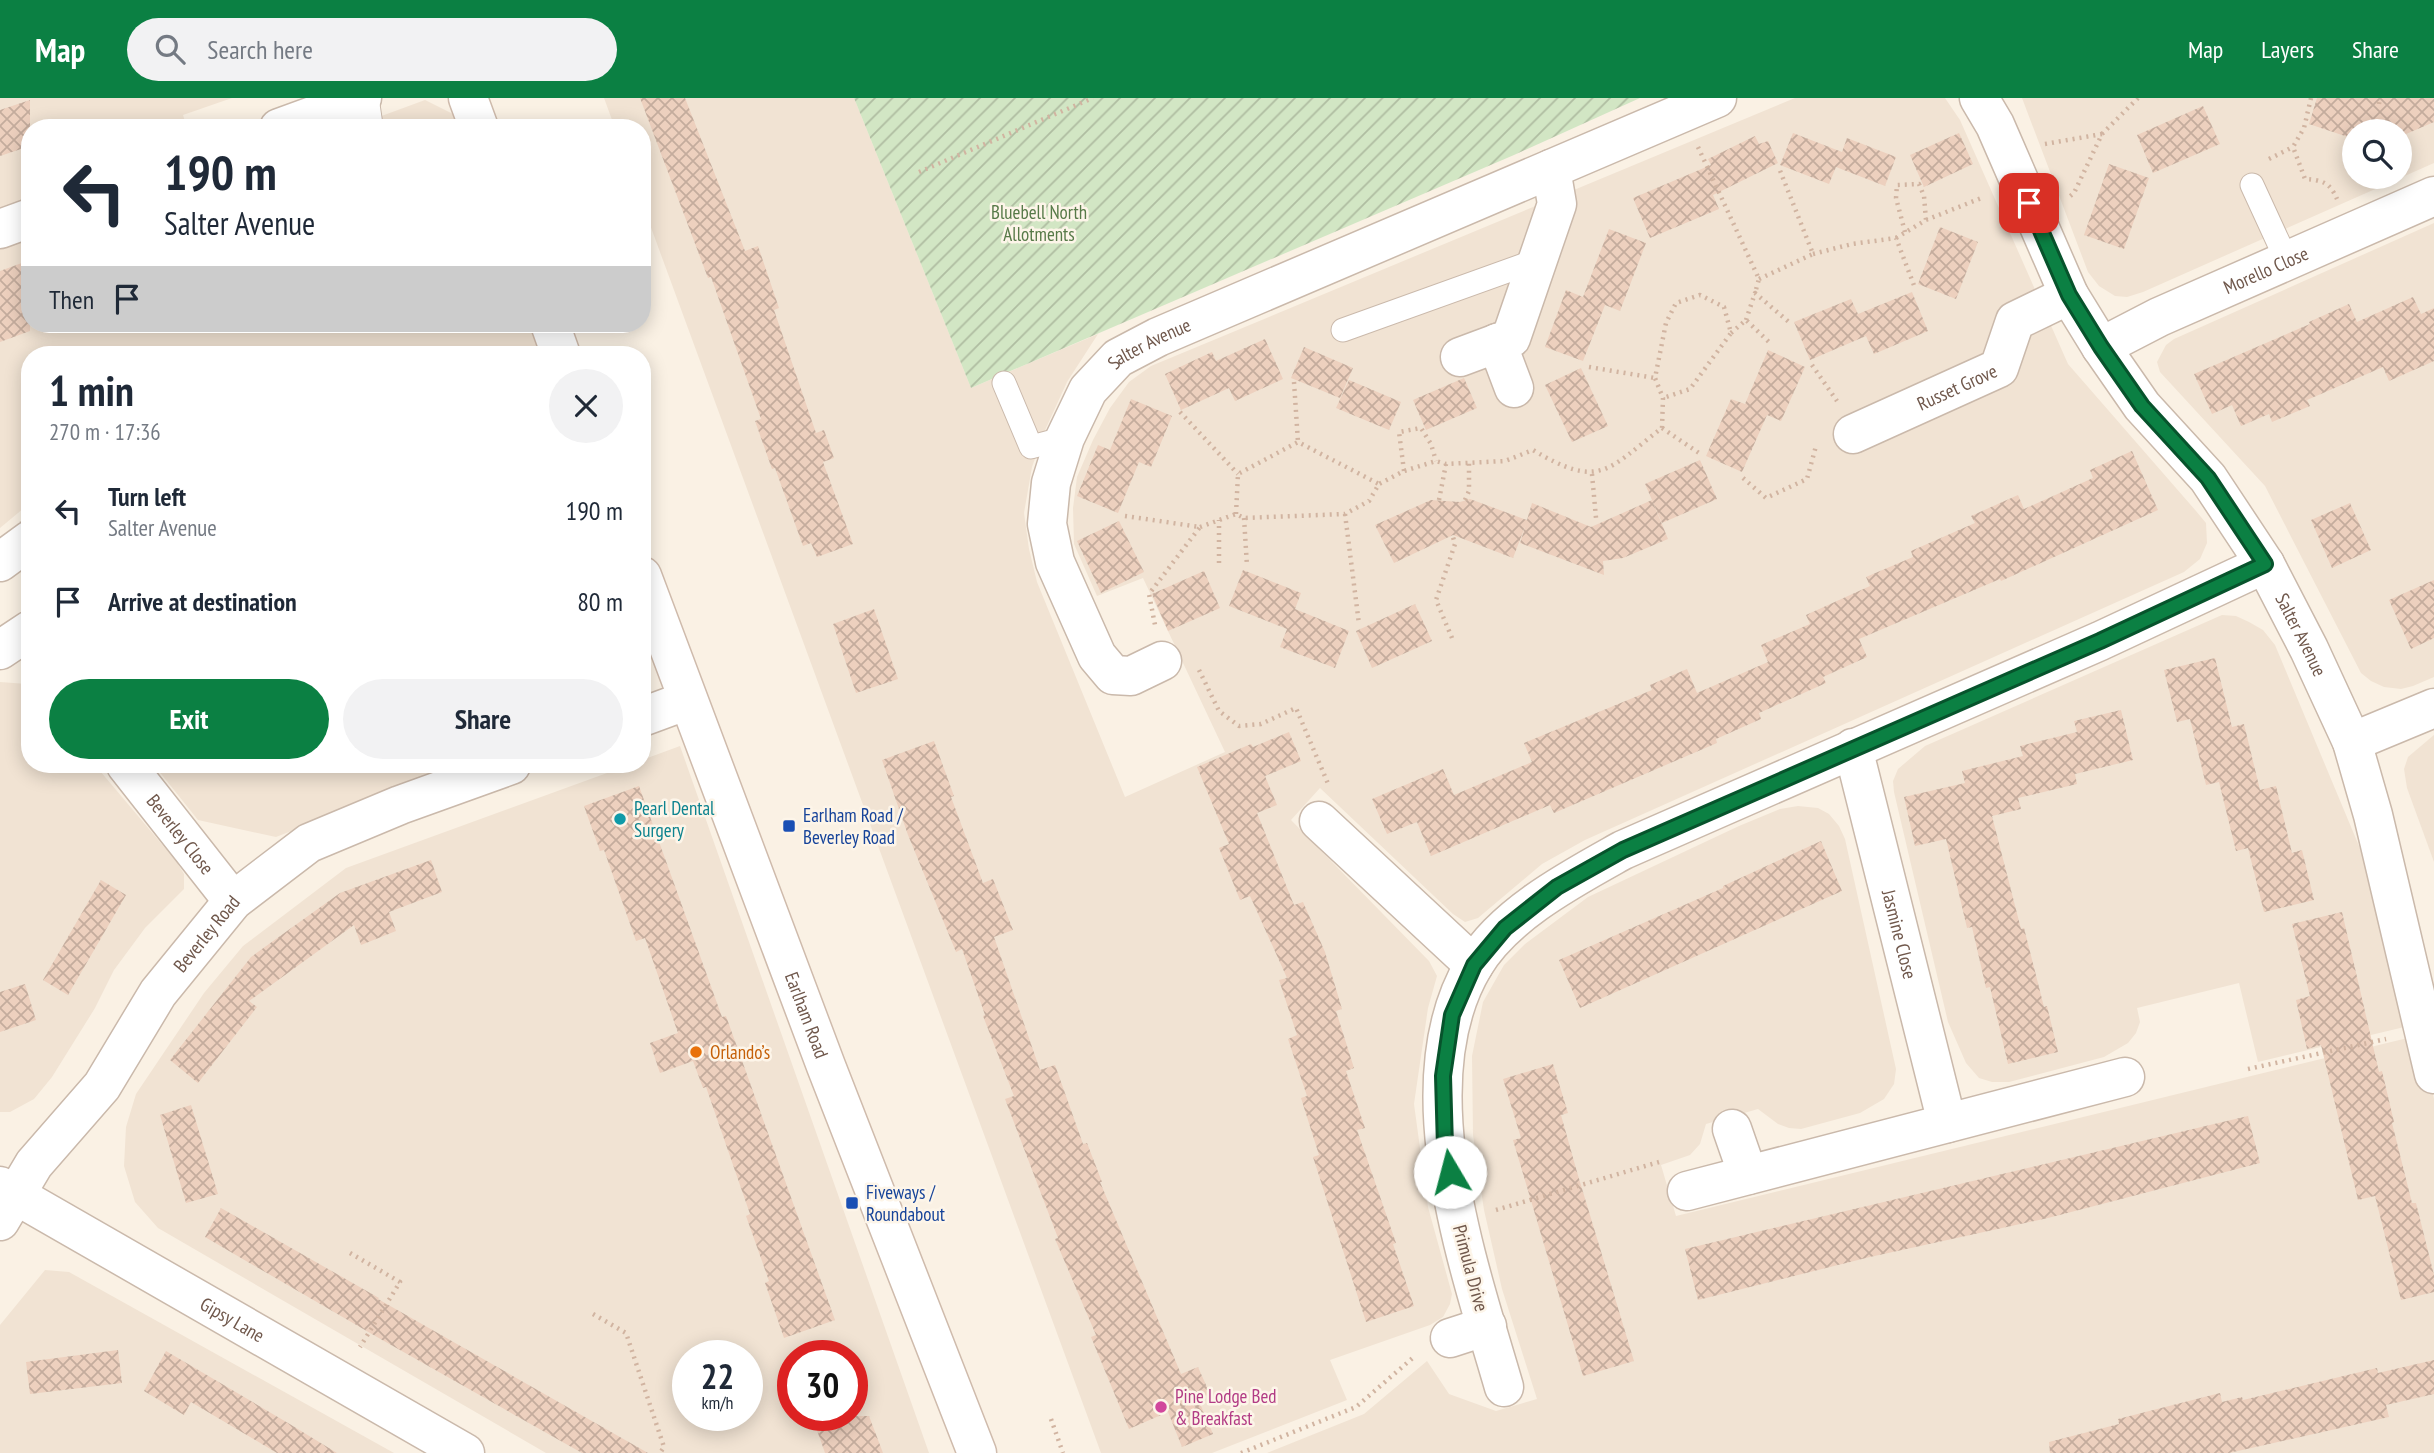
<!DOCTYPE html>
<meta charset="utf-8">
<style>
:root{--surface:#fff;--page:#f2f2f3;--text:#1f2937;--muted:#747a83;--accent:#0b8043}
body{margin:0;font-family:"PT Sans Narrow",sans-serif;background:var(--page);color:var(--text);height:100vh;display:flex;flex-direction:column;font-size:26px;white-space:nowrap}
*{box-sizing:border-box;margin:0}
p{font-size:23px;color:var(--muted)}
.icon{flex:none;width:38px;height:38px;fill:none;stroke:currentColor;stroke-width:2;stroke-linecap:round;stroke-linejoin:round}
.map{position:relative;flex:1;overflow:hidden}
.sheet{position:absolute;left:21px;top:248px;width:630px;height:427px;display:flex;flex-direction:column;background:var(--surface);border-radius:28px;box-shadow:0 4px 18px #0003}
.sheet>*{flex:none}
.hud{position:absolute;left:21px;top:21px;width:630px;height:214px;border-radius:28px;box-shadow:0 4px 18px #0003;background:#fff;color:var(--text);overflow:hidden}
.buttons{position:absolute;left:2342px;top:21px;display:grid;gap:14px}
.buttons a{display:grid;place-items:center;width:70px;height:70px;border-radius:50%;background:var(--surface);box-shadow:0 4px 18px #0003;font-size:35px}
.speed{position:absolute;left:672px;top:1242px;display:flex;gap:14px;font-size:35px;font-weight:700;text-align:center}
.speed>*{display:grid;place-content:center;width:91px;height:91px;border-radius:50%;background:var(--surface);box-shadow:0 4px 18px #0003;line-height:1}
.speed small{font-size:18px;font-weight:400}
.speed .limit{border:10px solid #d22;background:#fff;color:#111}
.pin{position:absolute;display:grid;place-items:center;width:60px;height:60px;color:#fff;margin:-30px;border-radius:14px;box-shadow:0 4px 10px #0006}
.me{position:absolute;width:77px;margin:-38px;rotate:352deg;stroke-linejoin:round;filter:drop-shadow(0 0 5px #0008)}
.turn{display:flex;align-items:center;gap:24px;height:147px;padding:0 28px;font-size:32px}
.turn .icon{width:91px;height:91px;stroke-width:2.5}
.turn b{display:block;font-size:49px;line-height:60px}
.then{display:flex;align-items:center;height:66px;padding:0 28px;background:#0003;gap:14px;font-size:26px}
.round{display:grid;place-items:center;flex:none;width:74px;height:74px;border-radius:37px;background:var(--page)}
.head{display:flex;align-items:center;justify-content:space-between;height:119px;padding:0 28px}
h1{font-size:42px;font-weight:800;line-height:52px}
.action{display:flex;gap:14px;margin-top:auto;padding:14px 28px}
.action a{flex:1;height:80px;border-radius:42px;background:var(--accent);color:#fff;font-size:28px;font-weight:800;line-height:80px;text-align:center}
.action a+a{background:var(--page);color:var(--text)}
ul{padding:0;list-style:none}
li{display:flex;align-items:center;gap:21px;height:91px;padding:0 28px}
li div{flex:1}
li b{display:block;font-size:26px}
li em{font-style:normal}
header{display:flex;align-items:center;gap:42px;box-sizing:border-box;height:98px;padding:0 35px;background:var(--accent);color:#fff}
header strong{font-size:33px}
nav{display:flex;gap:38px;margin-inline-start:auto;font-size:24px}
.search{width:490px;height:63px;background:var(--page);display:flex;align-items:center;gap:18px;box-sizing:border-box;padding:0 24px;border-radius:38px;color:var(--muted);font-size:26px}
.map>svg:first-child{display:block}
.residential{fill:#f1e3d3;fill-rule:evenodd}
.garden{fill:url(#garden-furrows)}
.building{fill:url(#building-cross-hatch)}
.lines{fill:none;stroke-linecap:round;stroke-linejoin:round}
.lane-casing{stroke:#cab9ab;stroke-width:25}
.street-casing{stroke:#cab9ab;stroke-width:41}
.secondary-casing{stroke:#cfbbac;stroke-width:41}
.path{stroke:#d1b4a1;stroke-width:4.5;stroke-dasharray:2 5;stroke-linecap:butt}
.lane{stroke:#fff;stroke-width:23}
.street{stroke:#fff;stroke-width:38}
.secondary{stroke:#fff;stroke-width:38}
.route-casing{stroke:#07532c;stroke-width:18}
.route{stroke:#0b8043;stroke-width:12}
.culture-dot{fill:#0f9aa8;stroke:#fdf5e9;stroke-width:2.5}
.transit-dot{fill:#1a4fb4;stroke:#fdf5e9;stroke-width:2.5}
.food-dot{fill:#e8710a;stroke:#fdf5e9;stroke-width:2.5}
.hotel-dot{fill:#d1479c;stroke:#fdf5e9;stroke-width:2.5}
.labels{text-anchor:middle;dominant-baseline:central;stroke-width:5;stroke-linejoin:round;paint-order:stroke}
.park-label{font-size:19px;fill:#577a48;stroke:#fdf5e9}
.street-label{font-size:19px;fill:#70584c;stroke:#fdf5e9}
.culture-label{font-size:19px;fill:#0d838f;stroke:#fdf5e9;text-anchor:start}
.transit-label{font-size:19px;fill:#164399;stroke:#fdf5e9;text-anchor:start}
.food-label{font-size:19px;fill:#c56008;stroke:#fdf5e9;text-anchor:start}
.hotel-label{font-size:19px;fill:#b23c85;stroke:#fdf5e9;text-anchor:start}
</style>
<header>
<strong>Map</strong>
<div class="search"><svg class="icon" aria-label="search" viewBox="0 0 24 24"><circle cx="10" cy="10" r="6"/><path d="M15 15l6 6"/></svg>Search here</div>
<nav><a>Map</a><a>Layers</a><a>Share</a></nav>
</header>
<div class="map">
<svg width="2434" height="1355" viewBox="0 0 2434 1355">
<defs>
<pattern id="garden-furrows" width="10" height="10" patternUnits="userSpaceOnUse" patternTransform="scale(1.75)"><rect width="10" height="10" fill="#d2e6c4"/><path d="M-1 1l2-2M0 10L10 0M9 11l2-2" fill="none" stroke="#afbda1"/></pattern>
<pattern id="building-cross-hatch" width="8" height="8" patternUnits="userSpaceOnUse" patternTransform="scale(1.75)"><rect width="8" height="8" fill="#edd0be"/><path d="M0 0l8 8M0 8l8-8" fill="none" stroke="#c4ac9d"/></pattern>
</defs>
<rect width="100%" height="100%" fill="#faf1e4"/>
<!-- residential -->
<g class="residential">
<path d="M0 0H232L183 17 187 30H30V226H529L540 257H30V405L0 430Z"/>
<path d="M604 0H854L971 290 1098 236 1067 284 1046 330 1032 369 1024 415 1029 451 1037 484 1125 699 1225 654 1143 480 1097 498 1074 446 1073 410 1077 379 1093 342 1110 310 1129 284 1151 268 1795 0H1945L1960 22 2068 266 2196 413 2206 425 2207 445 2200 461 2184 474 1585 742 1542 766 1478 820 1465 824 1453 816 1320 690 1291 722 1429 863 1437 878 1428 910 1414 1006 1428 1109 1452 1196 1450 1206 1443 1219 1430 1227 1330 1262 1347 1302 1212 1355H1101L642 105V30H615Z"/>
<path d="M2022 0H2434V65L2143 194 2127 199 2115 198 2099 188 2088 174ZM2354 33H2399V79H2354Z"/>
<path d="M425 2 453 16 458 30H349Z"/>
<path d="M2434 125V579L2413 588 2401 591 2384 589 2371 583 2361 575 2265 388 2160 274 2157 264 2166 247 2174 241Z"/>
<path d="M2222 517 2236 518 2249 524 2263 532 2275 547 2387 815 2417 926 2258 964 2239 885 2137 910 2140 924 2136 935 2128 945 2104 959 2009 984H1992L1979 980 1966 965 1948 924 1894 694 1893 683 1898 671 1925 648Z"/>
<path d="M0 584 27 586 30 589V667H95L176 763 184 776V791L145 830 114 872 95 910 52 979 34 1001 10 1014H0Z"/>
<path d="M2434 637V764L2407 690 2404 671 2408 659Z"/>
<path d="M680 648 929 1355H546L158 1130 135 1104 124 1068 126 1029 136 996 204 895 243 848 346 770 629 667H642V662ZM688 1258H747V1318H688ZM793 1258H852V1318H793Z"/>
<path d="M154 667H459L276 739 198 722Z"/>
<path d="M1798 708 1818 710 1829 716 1839 728 1845 741 1896 971 1894 986 1884 1001 1860 1015 1801 1031 1789 1030 1778 1026 1758 1011 1706 1026 1700 1046 1690 1057 1661 1067 1676 1118 2420 937 2434 1001V1355H1267L1364 1316 1427 1263 1449 1296 1496 1313 1537 1301 1502 1191 1484 1112 1473 1037 1472 958 1483 904 1504 867 1525 846 1588 799 1739 728 1780 711Z"/>
<path d="M45 1172 69 1174 394 1355H0V1227Z"/>
</g>
<!-- garden -->
<path class="garden" d="M854 0H1640L1514 57 971 290Z"/>
<!-- building -->
<g class="building">
<path d="M640 0H685L745 153 758 148 779 210 774 212 816 335 824 332 834 360 823 364 853 446 817 459 811 445 803 448 775 370 772 371 755 323 761 321 711 179 708 180Z"/>
<path d="M2317 0H2434V24L2399 39V33H2354V41L2309 26Z"/>
<path d="M30 2V48L0 58V12Z"/>
<path d="M2203 8 2220 46 2153 75 2137 37Z"/>
<path d="M1793 35 1842 54 1847 40 1896 59 1885 88 1836 69 1829 86 1780 67Z"/>
<path d="M1959 35 1973 66 1924 89 1910 57Z"/>
<path d="M1755 38 1759 46 1768 43 1778 65 1713 97 1719 111 1650 140 1633 100 1711 67 1708 61Z"/>
<path d="M2109 66 2149 80 2124 151 2084 137Z"/>
<path d="M1940 129 1978 144 1956 201 1918 186Z"/>
<path d="M1609 131 1646 145 1620 213 1605 207 1583 263 1545 249 1566 192 1583 199Z"/>
<path d="M30 162V233L0 244V173Z"/>
<path d="M1912 194 1928 233 1874 256 1866 238 1810 262 1794 224 1851 201 1858 216Z"/>
<path d="M2413 199 2421 216 2434 210V263L2389 283 2383 269 2307 302 2310 308 2272 324 2269 316 2241 328 2232 307 2212 316 2194 276 2310 226 2309 224 2349 206 2357 224Z"/>
<path d="M1265 241 1283 281 1235 303 1229 290 1181 312 1165 276 1212 254 1216 263Z"/>
<path d="M1304 249 1353 270 1340 300 1291 280Z"/>
<path d="M1768 252 1805 269 1781 323 1767 317 1742 374 1706 358 1731 301 1745 306Z"/>
<path d="M1581 270 1608 328 1572 344 1545 287Z"/>
<path d="M1464 280 1477 310 1426 332 1413 302Z"/>
<path d="M1349 282 1401 304 1389 332 1336 310Z"/>
<path d="M1131 301 1172 318 1151 369 1139 364 1118 415 1077 398 1098 347 1110 352Z"/>
<path d="M2132 353 2158 412 2001 483 2000 481 1859 541 1867 559 1823 579 1826 585 1759 615 1761 621 1716 641 1717 645 1554 715 1550 707 1431 758 1417 724 1387 736 1372 701 1443 671 1454 697 1532 664 1524 645 1652 592 1650 587 1687 571 1697 595 1768 564 1761 547 1810 526 1806 517 1870 488 1866 479 1913 459 1911 453 1975 425 1971 418 2018 397 2024 411 2093 380 2090 372Z"/>
<path d="M1700 362 1717 401 1662 425 1645 386Z"/>
<path d="M1470 401 1527 422 1532 405 1591 429 1652 402 1668 441 1623 460 1603 463 1604 477 1520 445 1526 426 1513 460 1453 437 1394 465 1375 427 1431 402 1460 404Z"/>
<path d="M2350 405 2371 452 2332 470 2311 422Z"/>
<path d="M1119 423 1144 474 1101 495 1077 443Z"/>
<path d="M1243 472 1301 495 1295 511 1349 533 1335 570 1280 549 1287 531 1229 508Z"/>
<path d="M1204 473 1220 510 1168 533 1152 496Z"/>
<path d="M2434 482V540L2411 551 2389 502Z"/>
<path d="M1415 506 1432 543 1372 570 1356 533Z"/>
<path d="M874 511 898 581 856 595 833 526Z"/>
<path d="M2215 560 2232 629 2244 626 2260 692 2276 688 2292 755 2302 752 2314 802 2264 814 2248 750 2236 753 2219 684 2206 687 2190 621 2177 624 2164 572Z"/>
<path d="M2121 612 2133 662 2075 676 2077 686 2018 700 2021 711 1992 718 2021 831 2024 830 2044 909 2047 908 2058 954 2008 966 1990 889 1986 890 1972 829 1967 830 1946 741 1915 748 1904 699 1965 685 1962 673 2023 658 2020 648 2077 634 2074 623Z"/>
<path d="M1289 634 1301 663 1265 678 1277 707 1257 715 1294 807 1303 804 1325 854 1342 911 1336 913 1354 970 1346 973 1365 1030 1357 1032 1396 1145 1393 1146 1414 1208 1366 1224 1313 1059 1319 1057 1301 1000 1307 998 1288 941 1297 937 1279 882 1287 880 1250 798 1240 802 1219 750 1229 746 1197 669 1251 646 1253 649Z"/>
<path d="M934 643 954 698 951 699 983 785 993 781 1013 832 994 839 1040 972 1055 967 1083 1046 1087 1045 1102 1084H1100L1181 1276 1198 1269 1210 1296 1198 1301 1213 1336 1182 1349 1168 1314 1129 1331 1091 1239 1096 1237 1055 1141 1058 1140 1005 1001 1014 998 983 918 985 917 962 851 956 854 908 737 882 662Z"/>
<path d="M639 688 722 919 726 918 835 1222 784 1240 765 1185 769 1183 746 1118 750 1116 706 989 703 990 693 963 660 975 650 945 678 935 645 840 636 843 604 752 600 753 584 708Z"/>
<path d="M1821 743 1842 793 1580 910 1559 862 1723 790V788Z"/>
<path d="M431 762 442 794 389 814 396 833 361 847 354 827 249 903 257 909 198 985 170 962 251 859 340 795Z"/>
<path d="M101 782 126 797 68 897 43 882Z"/>
<path d="M2342 814 2379 974 2382 973 2394 1024 2392 1025 2412 1105H2416L2434 1177V1194L2401 1202 2375 1098 2358 1102 2321 947 2307 951 2296 902 2310 898 2292 826Z"/>
<path d="M25 886 36 922 0 934V894Z"/>
<path d="M1553 966 1568 1015 1561 1017 1577 1074 1634 1263 1583 1278 1513 1042 1521 1040 1503 981Z"/>
<path d="M191 1007 218 1096 186 1105 160 1017Z"/>
<path d="M2248 1018 2260 1065 2048 1120 1870 1159 1698 1202 1685 1151Z"/>
<path d="M221 1110 379 1200 378 1201 648 1355H582L377 1239 205 1139Z"/>
<path d="M118 1252 122 1285 30 1296 26 1264Z"/>
<path d="M166 1253 288 1325 337 1355H277L191 1304 184 1317 144 1293Z"/>
<path d="M2434 1262V1296L2386 1307 2389 1319 2229 1355H2050L2049 1344 2119 1326 2118 1321 2220 1295 2222 1304 2242 1299 2243 1302 2377 1270 2378 1275Z"/>
<path d="M812 1318H869L883 1355H825Z"/>
</g>
<g class="lines">
<defs>
<g id="lane">
<path d="M367 0 371 27 369 30"/>
<path d="M2252 87 2287 163"/>
<path d="M1343 232 1538 162"/>
<path d="M1004 285 1031 349 1065 340"/>
</g>
<g id="street">
<path id="s1" d="M1979 0 1995 27 2069 197 2101 249 2142 308 2208 380 2265 466 2309 551 2352 644 2373 717 2434 976"/>
<path d="M279 30 362 0"/>
<path d="M0 131 30 120"/>
<path d="M1497 245 1514 290"/>
<path id="s2" d="M2101 249 2159 219 2434 98"/>
<path d="M1460 259 1511 240 1557 106 1551 71"/>
<path id="s3" d="M1853 336 1999 270 2015 223 2069 197"/>
<path d="M0 464 30 442"/>
<path d="M0 552 30 532"/>
<path id="s4" d="M1162 563 1131 578 1113 577 1097 558 1055 464 1047 426 1051 385 1065 340 1088 292 1118 260 1158 239 1717 0"/>
<path d="M642 619 688 602"/>
<path d="M2352 644 2434 610"/>
<path id="s5" d="M1853 650 1947 1025"/>
<path id="s6" d="M126 667 233 803"/>
<path d="M1319 723 1474 867"/>
<path d="M1732 1031 1748 1077"/>
<path id="s7" d="M0 1088 465 1355"/>
<path d="M1687 1093 2125 979"/>
<path id="s8" d="M0 1123 34 1066 102 988 158 895 233 803 309 745 400 707 511 667"/>
<path d="M1450 1240 1487 1228"/>
<path d="M1504 1289C1469 1168 1403 985 1474 867 1504 816 1573 780 1623 752L2100 543 2265 466"/>
</g>
<g id="secondary">
<path d="M468 0 479 30"/>
<path d="M550 226 561 257"/>
<path id="s9" d="M642 478 826 968 977 1355"/>
</g>
</defs>
<!-- lane casing -->
<use href="#lane" class="lane-casing"/>
<!-- street casing -->
<use href="#street" class="street-casing"/>
<!-- secondary casing -->
<use href="#secondary" class="secondary-casing"/>
<!-- path -->
<g class="path">
<path d="M2311 0 2304 30 2293 49 2305 81C2323 82 2330 85 2337 101"/>
<path d="M2379 6 2380 0"/>
<path d="M2102 36 2138 0"/>
<path d="M2045 46 2102 36 2074 95 2068 100"/>
<path d="M1698 49 1759 181 1755 195"/>
<path d="M2269 61 2293 49"/>
<path d="M919 74 1093 0"/>
<path d="M1905 134 1896 100 1897 87 1919 86 1924 98 1926 122"/>
<path d="M1896 140 1926 122 1984 99"/>
<path d="M1813 156 1852 146 1896 140 1915 190"/>
<path d="M1759 181 1813 156 1779 70"/>
<path d="M1746 222 1755 195 1790 225"/>
<path d="M1731 235 1746 222 1770 245"/>
<path d="M1812 267 1837 303"/>
<path d="M1589 269 1655 280"/>
<path d="M1294 284 1298 344"/>
<path d="M1180 314 1238 376"/>
<path d="M1662 330 1702 357"/>
<path d="M1404 373 1399 334 1421 330 1431 346 1436 363"/>
<path d="M1592 376 1596 420"/>
<path d="M1743 380 1766 400 1807 381 1816 348"/>
<path d="M1439 402 1446 366"/>
<path d="M1465 402 1469 393V365"/>
<path d="M1236 416 1238 376 1298 344 1379 386"/>
<path d="M1345 416 1359 526"/>
<path d="M1125 418 1200 429 1149 496 1155 527"/>
<path d="M1244 420 1247 468"/>
<path d="M1200 429 1236 416 1244 420 1345 416 1369 403 1379 386 1404 373 1436 363 1446 366 1505 363 1533 352C1600 392 1607 372 1662 330L1663 300 1655 280 1666 225 1676 205 1700 197 1724 209 1731 235 1690 291 1663 300"/>
<path d="M1219 465V422"/>
<path d="M1452 540 1436 502 1455 446 1453 439"/>
<path d="M1199 572 1219 613 1239 628 1261 626 1296 610 1329 688"/>
<path d="M2248 971 2386 941"/>
<path d="M1496 1112 1659 1064"/>
<path d="M350 1155 400 1184 360 1249"/>
<path d="M593 1216 626 1235 664 1349 660 1355"/>
<path d="M1051 1321 1063 1355"/>
<path d="M1241 1355 1356 1309 1415 1258"/>
</g>
<!-- lane -->
<use href="#lane" class="lane"/>
<!-- street -->
<use href="#street" class="street"/>
<!-- secondary -->
<use href="#secondary" class="secondary"/>
</g>
<g class="lines">
<defs>
<path id="route" d="M1450 1074 1445 1049 1443 978 1452 917 1474 867 1505 830 1557 789 1623 752 2100 543 2265 466 2208 380 2142 308 2101 249 2069 197 2029 105"/>
</defs>
<!-- route casing -->
<use href="#route" class="route-casing"/>
<!-- route -->
<use href="#route" class="route"/>
</g>
<!-- markers -->
<circle class="culture-dot" cx="620" cy="721" r="7"/>
<g class="transit-dot">
<rect x="782" y="721" width="14" height="14" rx="3.5"/>
<rect x="845" y="1098" width="14" height="14" rx="3.5"/>
</g>
<circle class="food-dot" cx="696" cy="954" r="7"/>
<circle class="hotel-dot" cx="1161" cy="1309" r="7"/>
<g class="labels">
<!-- park labels -->
<g class="park-label">
<text x="1039" y="114">Bluebell North<tspan x="1039" dy="22">Allotments</tspan></text>
</g>
<!-- street labels -->
<g class="street-label">
<text stroke="none"><textPath href="#s2" startOffset="182">Morello Close</textPath></text>
<text stroke="none"><textPath href="#s4" startOffset="439">Salter Avenue</textPath></text>
<text stroke="none"><textPath href="#s3" startOffset="114">Russet Grove</textPath></text>
<text stroke="none"><textPath href="#s1" startOffset="630">Salter Avenue</textPath></text>
<text stroke="none"><textPath href="#s6" startOffset="88">Beverley Close</textPath></text>
<text stroke="none"><textPath href="#s8" startOffset="355">Beverley Road</textPath></text>
<text stroke="none"><textPath href="#s5" startOffset="192">Jasmine Close</textPath></text>
<text stroke="none"><textPath href="#s9" startOffset="469">Earlham Road</textPath></text>
<text transform="translate(1471 1170) rotate(75)">Primula Drive</text>
<text stroke="none"><textPath href="#s7" startOffset="268">Gipsy Lane</textPath></text>
</g>
<!-- culture labels -->
<g class="culture-label">
<text x="634" y="710">Pearl Dental<tspan x="634" dy="22">Surgery</tspan></text>
</g>
<!-- transit labels -->
<g class="transit-label">
<text x="803" y="717">Earlham Road /<tspan x="803" dy="22">Beverley Road</tspan></text>
<text x="866" y="1094">Fiveways /<tspan x="866" dy="22">Roundabout</tspan></text>
</g>
<!-- food labels -->
<g class="food-label">
<text x="710" y="954">Orlando’s</text>
</g>
<!-- hotel labels -->
<g class="hotel-label">
<text x="1175" y="1298">Pine Lodge Bed<tspan x="1175" dy="22">&amp; Breakfast</tspan></text>
</g>
</g>
</svg>
<div class="buttons">
<a><svg class="icon" aria-label="search" viewBox="0 0 24 24"><circle cx="10" cy="10" r="6"/><path d="M15 15l6 6"/></svg></a>
</div>
<div class="speed"><div>22<small>km/h</small></div><div class="limit">30</div></div>
<div class="pin" style="left:2029px;top:105px;background:#d93025"><svg class="icon" aria-label="arrive" viewBox="0 0 24 24"><path d="M6 21V4h12l-3 4 3 4H6"/></svg></div>
<svg class="me" style="left:1450px;top:1074px" viewBox="-20 -20 40 40"><circle r="19" fill="#fff"/><path d="M0-13L10 11 0 6-10 11z" fill="#0b8043"/></svg>
<div class="hud">
<div class="turn"><svg class="icon" aria-label="left" viewBox="0 0 24 24"><path d="M17 20v-9H6M10 6l-5 5 5 5"/></svg><div><b>190 m</b>Salter Avenue</div></div>
<div class="then">Then<svg class="icon" aria-label="arrive" viewBox="0 0 24 24"><path d="M6 21V4h12l-3 4 3 4H6"/></svg></div>
</div>
<section class="sheet">
<div class="head"><div><h1>1 min</h1><p>270 m · 17:36</p></div><a class="round"><svg class="icon" aria-label="close" viewBox="0 0 24 24"><path d="M6 6l12 12M18 6L6 18"/></svg></a></div>
<ul>
<li><svg class="icon" aria-label="left" viewBox="0 0 24 24"><path d="M17 20v-9H6M10 6l-5 5 5 5"/></svg><div><b>Turn left</b><p>Salter Avenue</p></div><em>190 m</em></li>
<li><svg class="icon" aria-label="arrive" viewBox="0 0 24 24"><path d="M6 21V4h12l-3 4 3 4H6"/></svg><div><b>Arrive at destination</b></div><em>80 m</em></li>
</ul>
<div class="action"><a>Exit</a><a>Share</a></div>
</section>
</div>
